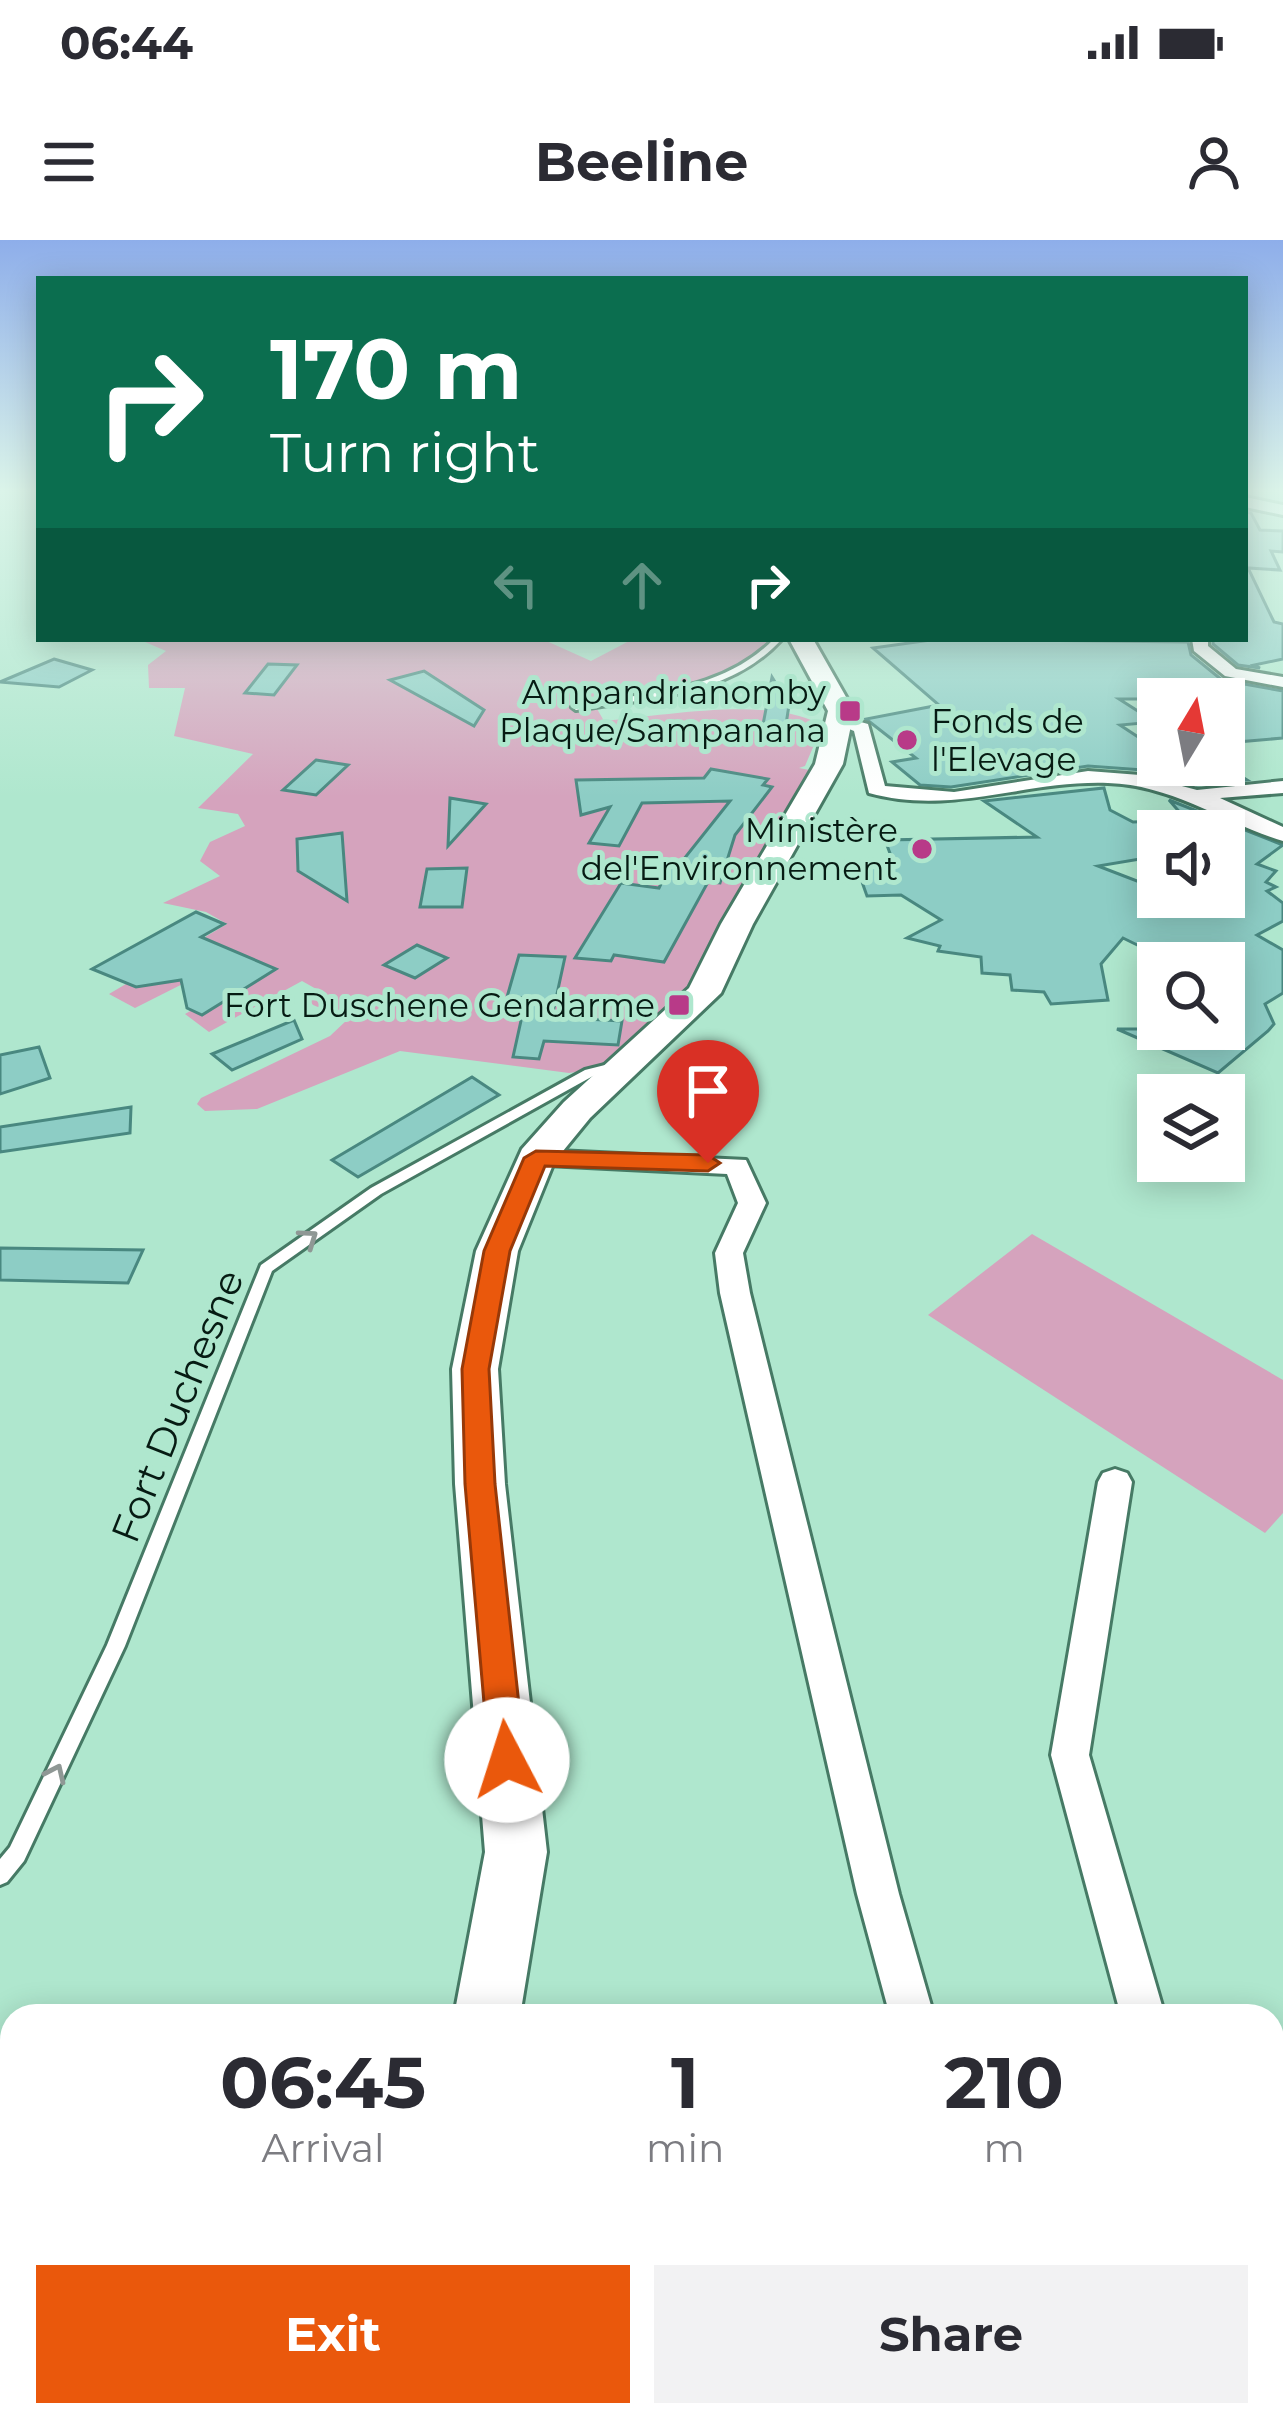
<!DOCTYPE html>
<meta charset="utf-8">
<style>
:root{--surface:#fff;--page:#f2f2f3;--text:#2b2b33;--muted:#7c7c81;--accent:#ea580c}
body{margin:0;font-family:Montserrat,sans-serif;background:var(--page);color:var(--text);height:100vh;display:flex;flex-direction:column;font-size:45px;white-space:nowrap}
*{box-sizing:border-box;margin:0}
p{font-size:39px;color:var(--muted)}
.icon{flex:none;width:66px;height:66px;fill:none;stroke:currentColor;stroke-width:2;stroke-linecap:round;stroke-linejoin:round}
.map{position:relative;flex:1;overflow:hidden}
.details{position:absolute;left:0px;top:1764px;width:1284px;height:423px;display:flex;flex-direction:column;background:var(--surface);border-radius:36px 36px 0 0;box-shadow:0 6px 30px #0003}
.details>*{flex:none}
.hud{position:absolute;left:36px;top:36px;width:1212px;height:366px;border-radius:0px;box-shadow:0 6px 30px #0003;background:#0b6e4f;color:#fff;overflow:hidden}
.needle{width:78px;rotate:10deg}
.buttons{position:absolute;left:1137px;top:438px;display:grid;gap:24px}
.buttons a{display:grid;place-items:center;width:108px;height:108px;border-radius:0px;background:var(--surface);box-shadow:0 6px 30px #0003;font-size:60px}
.pin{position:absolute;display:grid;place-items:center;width:102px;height:102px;color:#fff;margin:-123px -51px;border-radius:50% 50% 50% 0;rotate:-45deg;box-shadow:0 0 12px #0007}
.pin .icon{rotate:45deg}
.me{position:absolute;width:132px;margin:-66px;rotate:355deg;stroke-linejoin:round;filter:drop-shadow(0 0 9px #0008)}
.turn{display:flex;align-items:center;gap:42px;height:252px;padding:0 36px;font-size:54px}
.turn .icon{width:156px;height:156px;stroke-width:2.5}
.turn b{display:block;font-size:84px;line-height:102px}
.lanes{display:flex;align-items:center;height:114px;padding:0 36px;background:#0003;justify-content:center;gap:60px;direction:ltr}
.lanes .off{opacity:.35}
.eta{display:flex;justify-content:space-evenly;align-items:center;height:204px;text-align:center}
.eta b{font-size:72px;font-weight:700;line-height:84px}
.button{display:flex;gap:24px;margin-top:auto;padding:24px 36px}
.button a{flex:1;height:138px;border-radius:0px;background:var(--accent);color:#fff;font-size:48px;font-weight:700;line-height:138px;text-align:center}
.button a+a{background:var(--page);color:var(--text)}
.status{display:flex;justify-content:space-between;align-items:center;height:84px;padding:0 60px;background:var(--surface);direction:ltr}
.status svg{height:33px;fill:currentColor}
header{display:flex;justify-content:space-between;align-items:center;height:156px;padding:0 36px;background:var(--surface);font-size:54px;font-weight:700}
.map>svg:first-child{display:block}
.green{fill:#d5a3bd}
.building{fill:#8dcdc5;stroke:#498880;stroke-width:3}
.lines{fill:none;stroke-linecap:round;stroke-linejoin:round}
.service-casing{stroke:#467a65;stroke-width:6}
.minor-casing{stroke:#467a65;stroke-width:6}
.tertiary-casing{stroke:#467a65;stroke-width:6}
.secondary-casing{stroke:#467a65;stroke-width:6}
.path{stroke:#76a28f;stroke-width:9;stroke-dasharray:4.5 14;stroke-linecap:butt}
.service{fill:#fff;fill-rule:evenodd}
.minor{fill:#fff;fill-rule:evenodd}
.tertiary{fill:#fff;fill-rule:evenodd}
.secondary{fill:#fff;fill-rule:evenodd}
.oneway{stroke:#8f9895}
.route{fill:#ea580c;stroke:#983908;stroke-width:3}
.poi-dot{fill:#b83a88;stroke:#afe7ce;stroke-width:4.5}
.labels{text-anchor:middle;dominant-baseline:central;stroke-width:10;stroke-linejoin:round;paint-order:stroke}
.far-poi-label{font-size:33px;fill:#061b13;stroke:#afe7ce;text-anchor:end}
.street-label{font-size:39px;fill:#061b13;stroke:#afe7ce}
</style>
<div class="status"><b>06:44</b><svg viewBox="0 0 49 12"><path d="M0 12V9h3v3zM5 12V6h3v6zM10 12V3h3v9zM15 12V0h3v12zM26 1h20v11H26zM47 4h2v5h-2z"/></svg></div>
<header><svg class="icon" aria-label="menu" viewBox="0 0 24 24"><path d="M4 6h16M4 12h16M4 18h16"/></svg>Beeline<svg class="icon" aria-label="person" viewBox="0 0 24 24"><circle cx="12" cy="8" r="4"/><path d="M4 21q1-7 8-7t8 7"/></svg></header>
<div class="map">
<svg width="1283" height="2186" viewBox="0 0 1283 2186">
<rect width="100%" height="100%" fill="#afe7ce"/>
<!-- green -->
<g class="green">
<path d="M138 399H542L591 421 633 399H770C752 448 635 447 592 460L604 481C662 476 758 458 811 480L817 498 805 526 799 528 820 532C768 625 685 817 569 833L400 811 257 869 205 871 197 864 201 858 330 796 348 779 313 765 308 758 318 750 302 741 209 792 185 774 266 728 240 715 135 768 109 754 227 684 206 672 163 663 220 636 200 621 210 602 245 586 238 574 198 568 253 514 174 496 185 448H149L148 425 166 411Z"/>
<path d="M1032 994 1283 1140V1273L1265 1293 928 1075Z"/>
</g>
<!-- building -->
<g class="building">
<path d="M1245 272 1251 273 1260 290 1283 291V312L1271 311 1280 330 1248 328 1274 382 1283 384V419L1254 425 1260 428 1238 425 1213 404V399H1245Z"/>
<path d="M938 399 1188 402 1191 415 1222 440 1283 451V498L1225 503 1224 459H1119L1155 482 1120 485 1158 510V525H1223L1247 540 1197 545 1143 530 1088 526 951 547 920 545 892 522 916 518 866 479 939 465 873 408Z"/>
<path d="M54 419 92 430 59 447 0 442Z"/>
<path d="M268 424 297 425 274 455 245 453Z"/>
<path d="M424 431 484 470 474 486 390 440Z"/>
<path d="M772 437 789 465 785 491 762 490Z"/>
<path d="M316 520 348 525 316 555 283 550Z"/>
<path d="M711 529 768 539 763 545 772 547 735 595 720 643 708 642 664 722 614 715 611 721 575 718 621 643 659 648 671 623 680 624 730 561 642 563 619 606 589 603 610 567 581 575 576 540 704 538Z"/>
<path d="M1104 548 1110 570 1133 582 1158 581V616L1098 626 1158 649V657H1224V591H1196L1169 560 1283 605 1257 624 1276 631 1266 642 1276 647 1267 651 1283 663V681L1257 695 1283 710V753L1265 764 1274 784 1268 791 1218 833 1117 789H1224V723H1174L1123 698 1101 724 1108 760 1051 764 1044 752 1012 750 1010 735 982 733 981 717 938 711 940 706 907 698 941 680 901 655 867 656 856 625 894 624 885 600 1037 597 984 561Z"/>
<path d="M450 558 486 564 448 606Z"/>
<path d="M342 593 347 661 298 631 297 599Z"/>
<path d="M467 628 462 667H420L427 629Z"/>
<path d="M196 672 224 684 201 697 276 729 202 775 187 768 181 740 136 747 92 729Z"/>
<path d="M417 705 447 718 415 738 384 725Z"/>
<path d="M519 715 565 717 552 777 622 781 618 805 544 801 539 819 513 817 526 758 507 757Z"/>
<path d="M294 780 302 799 232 830 212 814Z"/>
<path d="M39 807 50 838 0 854V815Z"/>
<path d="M472 837 499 855 358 937 332 920Z"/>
<path d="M131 867 130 893 0 912V887Z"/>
<path d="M0 1008 143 1010 128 1043 0 1040Z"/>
</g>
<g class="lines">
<defs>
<g id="service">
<path d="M774 399H782C728 458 650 457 576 470L572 467C588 461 609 459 627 457 682 449 733 440 774 399Z"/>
<path d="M617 822 621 823V829L593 836 381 954 272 1031 125 1406 24 1621 7 1642 0 1645V1619L10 1607 107 1405 261 1025 371 948 585 830Z"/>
</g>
<g id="minor">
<path d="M1192 399H1208V406L1236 429 1283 437V447L1225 436 1194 411Z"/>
<path d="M839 476 868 484 885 546 954 552 1088 531 1140 535 1197 550 1283 541V553L1220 558 1283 587V601C1223 583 1174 545 1108 543 1025 540 952 576 869 553L854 491 830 481Z"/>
<path d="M536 910 746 920 766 963 743 1013 750 1053 899 1654 934 1776H890L857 1654 720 1053 715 1013 738 963 727 934 527 924 523 918 527 912Z"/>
<path d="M1115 1229 1127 1233 1132 1242 1089 1515 1165 1776H1121L1051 1515 1098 1242 1103 1233Z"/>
<path d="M1283 1963V2011L1272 2014V1966Z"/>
</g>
<path id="tertiary" d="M1245 257 1283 265V275L1245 267Z"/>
<g id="secondary">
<path d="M789 399H813L854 471 843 524 753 684 721 753 590 878 554 922 518 1011 498 1129 505 1244 547 1612 520 1776H454L485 1612 455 1244 452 1129 476 1011 522 909 564 862 689 748 721 684 815 524 828 471Z"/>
<path d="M244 2175H324L320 2186H239Z"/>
</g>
</defs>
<!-- service casing -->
<use href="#service" class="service-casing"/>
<!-- minor casing -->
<use href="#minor" class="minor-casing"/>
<!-- tertiary casing -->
<use href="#tertiary" class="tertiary-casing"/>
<!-- secondary casing -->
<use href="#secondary" class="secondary-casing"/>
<!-- path -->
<path class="path" d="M1039 2186 1040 2175"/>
<!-- service -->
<use href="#service" class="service"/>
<!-- minor -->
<use href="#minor" class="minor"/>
<!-- tertiary -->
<use href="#tertiary" class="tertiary"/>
<!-- secondary -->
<use href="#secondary" class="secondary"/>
</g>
<!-- one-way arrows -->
<defs><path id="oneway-chevron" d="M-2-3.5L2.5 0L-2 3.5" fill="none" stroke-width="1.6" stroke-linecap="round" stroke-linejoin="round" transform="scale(3)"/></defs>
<g class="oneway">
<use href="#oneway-chevron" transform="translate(309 998) rotate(-35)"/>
<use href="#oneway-chevron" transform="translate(56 1533) rotate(-65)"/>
</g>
<!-- sky -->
<linearGradient id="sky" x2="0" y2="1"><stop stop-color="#8eaeea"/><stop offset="0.45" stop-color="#dbf4e9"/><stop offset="1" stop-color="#dbf4e9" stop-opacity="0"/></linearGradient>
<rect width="1283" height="557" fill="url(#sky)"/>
<!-- route -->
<path class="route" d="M536 911 708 915 720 923 708 931 545 926 510 1011 489 1129 495 1244 525 1520 520 1531 507 1536 494 1531 489 1520 465 1244 462 1129 484 1011 524 918Z"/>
<!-- markers -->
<g class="poi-dot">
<rect x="838" y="459" width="24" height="24" rx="6"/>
<circle cx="907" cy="500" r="12"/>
<circle cx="922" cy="609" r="12"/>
<rect x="667" y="753" width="24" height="24" rx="6"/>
</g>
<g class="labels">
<!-- far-poi labels -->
<g class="far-poi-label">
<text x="826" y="452">Ampandrianomby<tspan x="826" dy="38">Plaque/Sampanana</tspan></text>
<text x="931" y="481" text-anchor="start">Fonds de<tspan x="931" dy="38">l'Elevage</tspan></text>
<text x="898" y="590">Ministère<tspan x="898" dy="38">del'Environnement</tspan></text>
<text x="655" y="765">Fort Duschene Gendarme</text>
</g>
<!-- street labels -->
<g class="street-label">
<text transform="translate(177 1166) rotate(-68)">Fort Duchesne</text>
</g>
</g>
</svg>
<div class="buttons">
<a><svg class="needle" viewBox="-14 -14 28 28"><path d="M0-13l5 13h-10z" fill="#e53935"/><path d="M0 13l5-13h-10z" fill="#7c7c81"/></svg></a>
<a><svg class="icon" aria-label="sound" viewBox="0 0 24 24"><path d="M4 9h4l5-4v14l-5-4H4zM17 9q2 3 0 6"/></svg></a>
<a><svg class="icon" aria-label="search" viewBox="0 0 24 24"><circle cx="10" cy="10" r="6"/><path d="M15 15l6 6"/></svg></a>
<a><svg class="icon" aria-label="layers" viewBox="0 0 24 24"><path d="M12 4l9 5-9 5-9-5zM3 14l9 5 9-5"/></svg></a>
</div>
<div class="pin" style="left:708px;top:923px;background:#d93025"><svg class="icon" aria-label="arrive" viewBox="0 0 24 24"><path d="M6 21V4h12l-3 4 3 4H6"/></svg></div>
<svg class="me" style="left:507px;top:1520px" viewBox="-20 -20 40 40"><circle r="19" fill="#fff"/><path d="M0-13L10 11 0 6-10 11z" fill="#ea580c"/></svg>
<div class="hud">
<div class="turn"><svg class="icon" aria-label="right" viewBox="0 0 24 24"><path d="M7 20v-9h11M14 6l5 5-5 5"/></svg><div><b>170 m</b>Turn right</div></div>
<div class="lanes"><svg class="icon off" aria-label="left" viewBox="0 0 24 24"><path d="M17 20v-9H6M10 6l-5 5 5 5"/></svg><svg class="icon off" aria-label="ahead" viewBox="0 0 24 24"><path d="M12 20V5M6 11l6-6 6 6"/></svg><svg class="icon" aria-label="right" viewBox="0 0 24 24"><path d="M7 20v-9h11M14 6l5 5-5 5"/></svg></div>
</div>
<section class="details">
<div class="eta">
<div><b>06:45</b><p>Arrival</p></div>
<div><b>1</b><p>min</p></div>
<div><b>210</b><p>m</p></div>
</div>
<div class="button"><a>Exit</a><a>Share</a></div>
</section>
</div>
